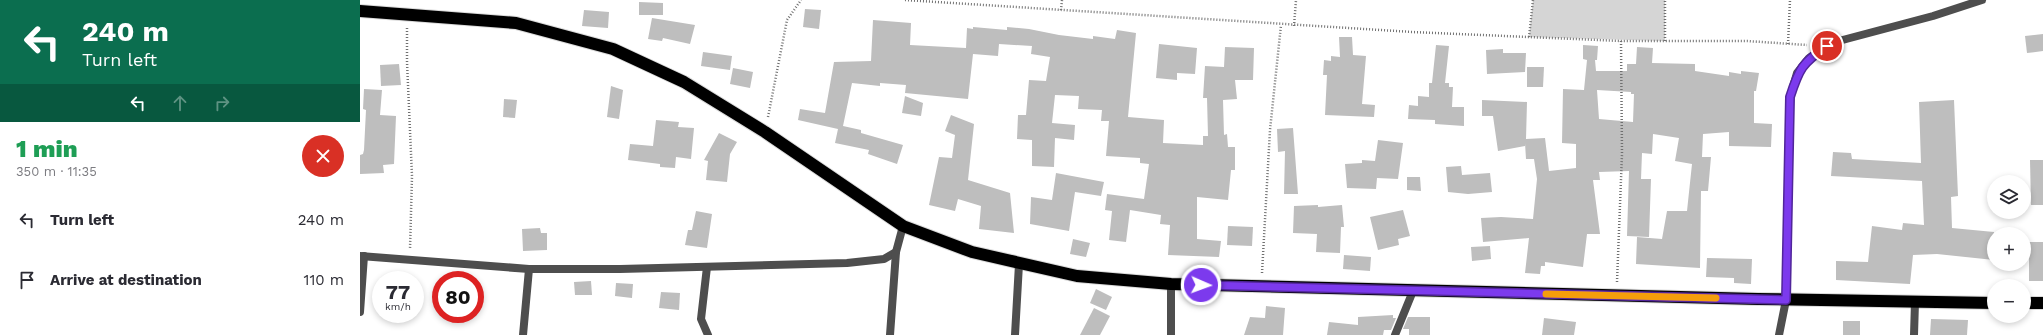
<!DOCTYPE html>
<meta charset="utf-8">
<style>
:root{--surface:#fff;--page:#f2f2f3;--text:#2b2b33;--muted:#7c7c81}
body{margin:0;font-family:"Work Sans",sans-serif;background:var(--page);color:var(--text);height:100vh;display:flex;flex-direction:column;font-size:15px;white-space:nowrap}
*{box-sizing:border-box;margin:0}
p{font-size:13px;color:var(--muted)}
.icon{flex:none;width:22px;height:22px;fill:none;stroke:currentColor;stroke-width:2;stroke-linecap:round;stroke-linejoin:round}
.map{position:relative;flex:1;overflow:hidden}
.details{display:flex;flex-direction:column;background:var(--surface);width:360px}
.details>*{flex:none}
.guide{background:#0b6e4f;color:#fff;overflow:hidden}
.tools{position:absolute;left:1627px;top:175px;display:grid;gap:8px}
.tools a{display:grid;place-items:center;width:44px;height:44px;border-radius:50%;background:var(--surface);box-shadow:0 2px 6px #0003;font-size:20px}
.speed{position:absolute;left:12px;top:271px;display:flex;gap:8px;font-size:20px;font-weight:700;text-align:center}
.speed>*{display:grid;place-content:center;width:52px;height:52px;border-radius:50%;background:var(--surface);box-shadow:0 2px 6px #0003;line-height:1}
.speed small{font-size:10px;font-weight:400}
.speed .limit{border:6px solid #d22;background:#fff;color:#111}
.pin{position:absolute;display:grid;place-items:center;width:34px;height:34px;color:#fff;margin:-17px;border:2px solid #fff;border-radius:50%;box-shadow:0 1px 4px #0007}
.me{position:absolute;width:44px;margin:-22px;rotate:92deg;stroke-linejoin:round;filter:drop-shadow(0 0 3px #0008)}
.turn{display:flex;align-items:center;gap:14px;height:84px;padding:0 16px;font-size:18px}
.turn .icon{width:52px;height:52px;stroke-width:2.5}
.turn b{display:block;font-size:28px;line-height:34px}
.lanes{display:flex;align-items:center;height:38px;padding:0 16px;background:#0003;justify-content:center;gap:20px;direction:ltr}
.lanes .off{opacity:.35}
.round{display:grid;place-items:center;flex:none;width:42px;height:42px;border-radius:21px;background:var(--page)}
.overview{display:flex;align-items:center;justify-content:space-between;height:68px;padding:0 16px}
h1{font-size:24px;font-weight:800;line-height:30px;color:#1e9e55}
ul{padding:0;list-style:none}
li{display:flex;align-items:center;gap:12px;height:60px;padding:0 16px}
li div{flex:1}
li b{display:block;font-size:15px}
li em{font-style:normal}
main{display:flex;flex:1;min-height:0}
.map>svg:first-child{display:block}
.green{fill:#d5d5d5}
.building{fill:#bebebe;fill-rule:evenodd}
.lines{fill:none;stroke-linecap:round;stroke-linejoin:round}
.highway-casing{stroke:#dbdbdb;stroke-width:14}
.path{stroke:#707070;stroke-width:2.5;stroke-dasharray:1 2;stroke-linecap:butt}
.street{stroke:#4e4e4e;stroke-width:8}
.highway{stroke:#000;stroke-width:12}
.route-casing{stroke:#51269a;stroke-width:10}
.route{stroke:#7c3aed;stroke-width:7}
.slow{stroke:#f59e0b;stroke-width:7}
</style>
<main>
<section class="details">
<div class="guide">
<div class="turn"><svg class="icon" aria-label="left" viewBox="0 0 24 24"><path d="M17 20v-9H6M10 6l-5 5 5 5"/></svg><div><b>240 m</b>Turn left</div></div>
<div class="lanes"><svg class="icon" aria-label="left" viewBox="0 0 24 24"><path d="M17 20v-9H6M10 6l-5 5 5 5"/></svg><svg class="icon off" aria-label="ahead" viewBox="0 0 24 24"><path d="M12 20V5M6 11l6-6 6 6"/></svg><svg class="icon off" aria-label="right" viewBox="0 0 24 24"><path d="M7 20v-9h11M14 6l5 5-5 5"/></svg></div>
</div>
<div class="overview"><div><h1>1 min</h1><p>350 m · 11:35</p></div><a class="round" style="background:#d93025;color:#fff"><svg class="icon" aria-label="close" viewBox="0 0 24 24"><path d="M6 6l12 12M18 6L6 18"/></svg></a></div>
<ul>
<li><svg class="icon" aria-label="left" viewBox="0 0 24 24"><path d="M17 20v-9H6M10 6l-5 5 5 5"/></svg><div><b>Turn left</b></div><em>240 m</em></li>
<li><svg class="icon" aria-label="arrive" viewBox="0 0 24 24"><path d="M6 21V4h12l-3 4 3 4H6"/></svg><div><b>Arrive at destination</b></div><em>110 m</em></li>
</ul>
</section>
<div class="map">
<svg width="1683" height="335" viewBox="0 0 1683 335">
<rect width="100%" height="100%" fill="#fff"/>
<!-- green -->
<path class="green" d="M1173 0H1305V41L1169 37Z"/>
<!-- building -->
<g class="building">
<path d="M279 2 303 3V15H279Z"/>
<path d="M445 9 461 10 459 29 443 27Z"/>
<path d="M224 10 249 12 248 28 222 26Z"/>
<path d="M292 18 335 25 330 44 303 38 302 41 288 39Z"/>
<path d="M513 20 551 23 550 45 606 48 607 28 613 29V27L647 30V27L669 29 699 35 733 39V36L755 39 757 30 776 33 768 117 804 120 803 143 843 145V136H848L847 98H843L845 66 864 67 865 47 894 48 893 80H875L877 99 863 100 864 135 867 134 868 147H875V170H871L868 200 837 197V239L861 241 859 257 808 255 810 225 800 224 801 215 770 210 766 242 749 240 752 211 745 210 747 194 784 199 789 164 780 163V158L746 156 749 121H741L742 110 718 109 719 96 695 95 692 123 715 125 714 140 695 138 694 167 672 166V140L657 139 658 115H666L669 80 686 81 690 57 671 54 672 46 639 44 638 56 613 54 608 99 545 93 546 85 520 83V86L492 83 483 126 501 130V133L543 145 537 164 508 154 509 150 475 143 478 129 438 120 440 109 465 113 474 62 511 61Z"/>
<path d="M1683 34V51L1667 53 1665 36Z"/>
<path d="M979 37H992L993 55 1006 56 1002 104 1015 105 1014 117 965 115 967 75H963L964 60 971 61V56L980 57Z"/>
<path d="M799 44 837 48 835 74 817 73V80L796 78Z"/>
<path d="M1076 45 1089 46 1085 83H1089V87H1093L1092 107H1104V126L1075 124V120L1048 119 1049 105 1058 106V96L1069 97V83H1072Z"/>
<path d="M1223 45 1238 46 1237 60H1235L1236 71H1267V64H1276L1277 47 1293 48 1292 63 1335 64V71L1369 76V72L1381 74V71L1399 73 1396 91H1394V123L1412 124 1411 147 1369 146V132L1343 134 1342 157H1351L1348 191H1341L1340 268 1276 264 1277 237 1302 239 1307 211H1327L1332 164 1315 161 1319 138 1293 134 1292 154 1282 153 1281 179H1291L1289 237 1267 236 1269 171 1239 172 1240 180H1233L1240 234H1227L1223 267 1185 262V266H1181L1180 274 1165 273 1169 238 1123 242 1121 218 1141 217 1173 219 1177 179 1174 159H1166L1165 143V146L1138 151 1133 116H1122V100L1167 102 1166 139 1185 138 1189 171 1216 168V144L1202 143 1203 89 1224 90 1227 60 1223 59ZM1237 90 1271 92V94H1274L1273 122 1239 119Z"/>
<path d="M1143 49V53H1166L1165 72 1127 74 1126 50Z"/>
<path d="M343 52 372 56 370 70 341 66Z"/>
<path d="M39 64 41 85 21 86 20 65Z"/>
<path d="M1167 67H1184L1183 87H1167Z"/>
<path d="M373 68 393 72 390 88 370 84Z"/>
<path d="M251 86 263 90 259 119 247 117Z"/>
<path d="M4 89 22 90 20 115 36 116 34 164 23 165 24 173 0 174V155L3 154 4 150 6 110 3 109Z"/>
<path d="M545 96 563 103 561 116 542 113Z"/>
<path d="M144 99 157 100 155 118 143 117Z"/>
<path d="M1594 100 1598 196 1591 197 1592 228 1634 232V260L1577 254 1553 255 1550 284 1476 280V261L1508 262 1512 226 1542 230 1543 223 1564 225 1562 181 1471 176 1473 152 1491 153 1492 159 1561 163 1559 102Z"/>
<path d="M591 115 614 124 608 180 650 193 654 233 619 229 621 206 598 199 595 211 569 205 579 157 592 158 595 135 585 131Z"/>
<path d="M296 120 319 122 318 127 334 128 331 159 316 157 315 168 300 167V164L268 160 270 144 293 146Z"/>
<path d="M933 128 938 194H924L925 151 918 152 917 129Z"/>
<path d="M359 133 377 142 370 154 367 182 346 180 348 161 344 160Z"/>
<path d="M1018 140 1043 143 1038 179 1017 178 1016 189 987 188 985 164 1002 163V160L1015 161Z"/>
<path d="M1670 160H1683V205H1671Z"/>
<path d="M1101 166 1102 175 1130 173 1132 192 1108 194 1088 192 1086 167Z"/>
<path d="M696 173 744 182 741 196 715 192 709 231 670 224 671 197 692 200Z"/>
<path d="M1047 177H1060L1061 191 1047 190Z"/>
<path d="M958 205V207L982 205 984 227H981L980 253 956 252 957 234 933 233 934 206Z"/>
<path d="M1043 210 1050 236 1038 239 1039 245 1018 250 1010 217Z"/>
<path d="M336 211 352 214 347 248 325 245 328 230H332Z"/>
<path d="M868 226 893 227 892 246 867 245Z"/>
<path d="M180 228 181 233H187V250L163 251 162 229Z"/>
<path d="M713 239 730 243 726 257 710 254Z"/>
<rect x="1669" y="242" width="14" height="39"/>
<path d="M1130 246 1131 259 1112 261 1111 247Z"/>
<path d="M984 255 1011 257 1010 271 983 269Z"/>
<path d="M1347 258 1392 259 1391 284 1374 283V278L1346 277Z"/>
<path d="M231 281 232 295H215L214 282Z"/>
<path d="M256 283 273 284 272 298 255 296Z"/>
<path d="M736 289 752 297 746 310 730 303Z"/>
<path d="M301 292 320 293 319 310 299 308Z"/>
<path d="M906 306 925 308 923 335H884L890 317 905 318Z"/>
<path d="M734 308 750 316 740 335H720Z"/>
<path d="M1033 315V318H1036L1031 330H1024L1023 335H967L969 322 998 325V317Z"/>
<path d="M1048 317H1070V335H1049V329H1043Z"/>
<path d="M1184 318 1216 322 1214 335H1182Z"/>
<path d="M1571 319 1608 320 1607 335H1570Z"/>
<rect x="1483" y="321" width="17" height="14"/>
</g>
<g class="lines">
<defs>
<g id="highway">
<path d="M0 11 156 23 253 49 324 82 405 132 543 226 612 252 717 276 811 284 1398 299 1634 303"/>
<path d="M1664 303H1683"/>
</g>
</defs>
<!-- highway casing -->
<use href="#highway" class="highway-casing"/>
<!-- path -->
<g class="path">
<path d="M545 0 1052 32 1261 41H1387L1447 45"/>
<path d="M701 10 702 0"/>
<path d="M934 26 936 0"/>
<path d="M47 28V62L52 176 50 249"/>
<path d="M1169 37 1173 0"/>
<path d="M1305 41V0"/>
<path d="M1428 44 1430 0"/>
<path d="M408 117 427 20 441 0"/>
<path d="M902 273 910 130 921 25"/>
<path d="M1257 282 1262 154 1261 41"/>
</g>
<!-- street -->
<g class="street">
<path d="M0 256 169 269H260L487 263 524 259 536 252 543 226"/>
<path d="M347 267 341 319 348 335"/>
<path d="M811 284V335"/>
<path d="M0 312 4 256"/>
<path d="M163 335 169 269"/>
<path d="M530 335 536 252"/>
<path d="M655 335 659 264"/>
<path d="M1035 335 1053 291"/>
<path d="M1419 335 1426 300 1430 97 1437 73 1449 58 1467 46 1475 42 1573 16 1622 0"/>
<path d="M1554 335 1555 302"/>
</g>
<!-- highway -->
<use href="#highway" class="highway"/>
</g>
<g class="lines">
<defs>
<path id="route" d="M841 285 1426 300 1430 97C1439 69 1442 63 1467 46"/>
</defs>
<!-- route casing -->
<use href="#route" class="route-casing"/>
<!-- route -->
<use href="#route" class="route"/>
<!-- slow -->
<path class="slow" d="M1186 294 1356 298"/>
</g>
</svg>
<div class="tools">
<a><svg class="icon" aria-label="layers" viewBox="0 0 24 24"><path d="M12 4l9 5-9 5-9-5zM3 14l9 5 9-5"/></svg></a>
<a>+</a>
<a>−</a>
</div>
<div class="speed"><div>77<small>km/h</small></div><div class="limit">80</div></div>
<div class="pin" style="left:1467px;top:46px;background:#d93025"><svg class="icon" aria-label="arrive" viewBox="0 0 24 24"><path d="M6 21V4h12l-3 4 3 4H6"/></svg></div>
<svg class="me" style="left:841px;top:285px" viewBox="-20 -20 40 40"><circle r="17" fill="#7c3aed" stroke="#fff" stroke-width="3"/><path d="M0-11L8 9 0 5-8 9z" fill="#fff"/></svg>
</div>
</main>
